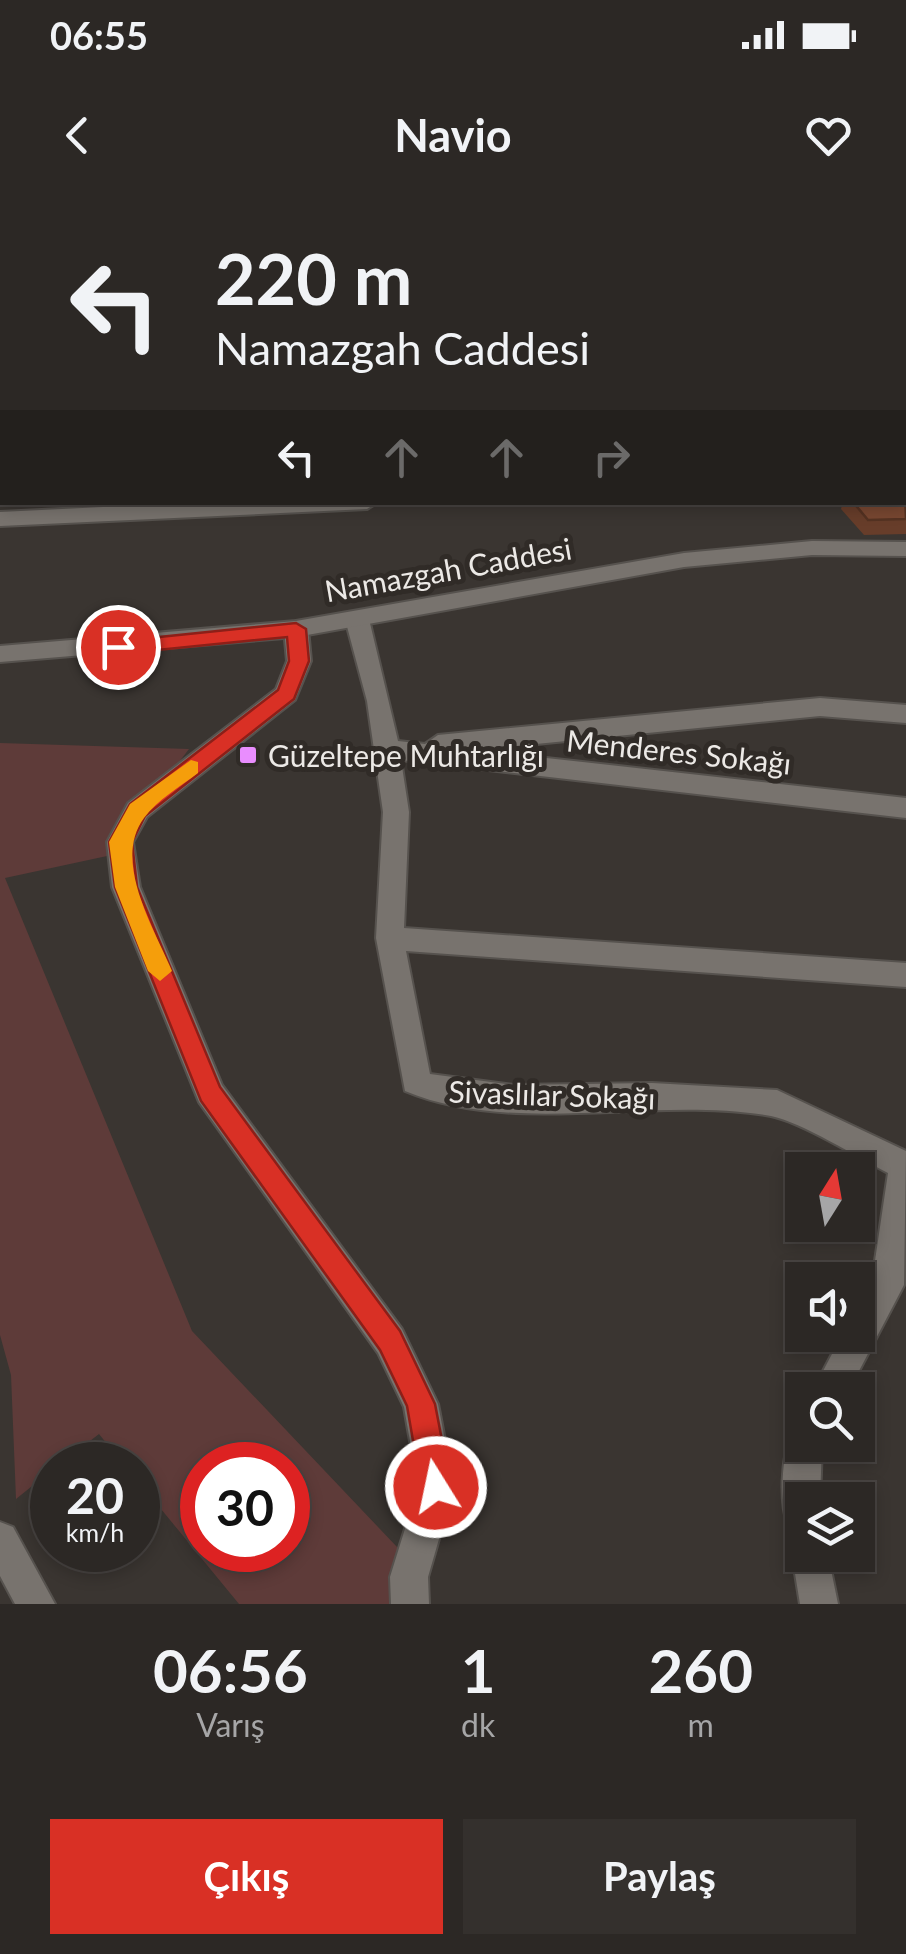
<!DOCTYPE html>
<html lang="tr">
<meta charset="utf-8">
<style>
:root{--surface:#2c2825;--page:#34302d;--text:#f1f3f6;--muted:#a6a6a7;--line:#484442;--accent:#d93025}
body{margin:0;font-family:Lato,sans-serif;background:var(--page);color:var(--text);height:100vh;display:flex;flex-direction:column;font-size:38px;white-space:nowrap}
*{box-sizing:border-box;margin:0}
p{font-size:32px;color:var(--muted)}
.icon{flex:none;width:55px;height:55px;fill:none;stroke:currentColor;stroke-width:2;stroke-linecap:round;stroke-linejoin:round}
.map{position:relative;height:1404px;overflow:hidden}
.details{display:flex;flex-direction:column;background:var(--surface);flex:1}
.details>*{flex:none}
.top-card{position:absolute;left:0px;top:0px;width:908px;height:305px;box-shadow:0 5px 15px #0003,0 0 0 2px var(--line);background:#2c2825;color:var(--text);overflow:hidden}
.needle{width:65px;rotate:11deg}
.fabs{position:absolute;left:785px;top:952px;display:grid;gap:20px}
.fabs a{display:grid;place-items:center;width:90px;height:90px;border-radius:0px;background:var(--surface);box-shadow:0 5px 15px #0003,0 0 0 2px var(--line);font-size:50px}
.speed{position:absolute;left:30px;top:1242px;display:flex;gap:20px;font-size:50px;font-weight:700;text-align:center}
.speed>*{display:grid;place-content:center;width:130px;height:130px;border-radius:50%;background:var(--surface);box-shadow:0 5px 15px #0003,0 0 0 2px var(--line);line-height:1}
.speed small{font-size:25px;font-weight:400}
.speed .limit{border:15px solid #d22;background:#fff;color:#111}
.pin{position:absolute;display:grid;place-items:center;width:85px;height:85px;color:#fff;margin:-42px;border:5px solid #fff;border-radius:50%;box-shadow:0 2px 10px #0007}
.me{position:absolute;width:110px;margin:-55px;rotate:350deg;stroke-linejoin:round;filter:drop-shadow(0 0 8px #0008)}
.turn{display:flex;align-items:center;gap:35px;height:210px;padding:0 50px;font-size:45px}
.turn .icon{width:130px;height:130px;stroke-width:2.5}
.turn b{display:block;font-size:70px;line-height:85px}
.lanes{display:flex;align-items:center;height:95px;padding:0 50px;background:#0003;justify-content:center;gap:50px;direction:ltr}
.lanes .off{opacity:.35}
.eta{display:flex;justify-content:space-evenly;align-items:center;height:170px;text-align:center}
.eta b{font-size:60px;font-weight:700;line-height:70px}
.cta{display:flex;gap:20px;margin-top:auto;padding:20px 50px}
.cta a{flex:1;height:115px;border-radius:0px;background:var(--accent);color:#fff;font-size:40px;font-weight:700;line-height:115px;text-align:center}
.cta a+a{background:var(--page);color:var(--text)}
.status{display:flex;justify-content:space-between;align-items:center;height:70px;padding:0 50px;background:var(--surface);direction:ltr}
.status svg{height:28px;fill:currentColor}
header{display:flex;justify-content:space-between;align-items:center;height:130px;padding:0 50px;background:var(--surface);font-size:45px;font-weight:700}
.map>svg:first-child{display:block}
.green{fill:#5e3b39;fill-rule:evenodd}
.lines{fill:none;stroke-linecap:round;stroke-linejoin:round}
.service-casing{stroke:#56524e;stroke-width:5}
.minor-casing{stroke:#56524e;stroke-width:4}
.tertiary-casing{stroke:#56524e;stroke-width:32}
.secondary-casing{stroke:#56524e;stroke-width:4}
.service{fill:#78736e;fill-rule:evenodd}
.minor{fill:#78736e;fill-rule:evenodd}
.tertiary{stroke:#78736e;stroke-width:28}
.secondary{fill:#78736e;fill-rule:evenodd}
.wall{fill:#673d2a}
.shaded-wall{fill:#543222}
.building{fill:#784731;stroke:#543222;stroke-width:2.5}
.route{fill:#d93025;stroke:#8d1f18;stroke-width:2.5}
.slow{fill:#f59e0b}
.poi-dot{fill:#e98dfe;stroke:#302b27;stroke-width:4}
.labels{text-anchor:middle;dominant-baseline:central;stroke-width:10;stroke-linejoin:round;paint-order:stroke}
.street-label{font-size:30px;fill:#ece9e6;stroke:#302b27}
.poi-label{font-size:30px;fill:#ece9e6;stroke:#302b27;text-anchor:start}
</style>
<div class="status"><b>06:55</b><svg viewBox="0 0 49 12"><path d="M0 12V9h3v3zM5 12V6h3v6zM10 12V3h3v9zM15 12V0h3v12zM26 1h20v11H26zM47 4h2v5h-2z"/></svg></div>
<header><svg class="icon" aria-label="back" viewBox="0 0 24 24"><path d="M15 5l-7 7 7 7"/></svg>Navio<svg class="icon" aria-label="heart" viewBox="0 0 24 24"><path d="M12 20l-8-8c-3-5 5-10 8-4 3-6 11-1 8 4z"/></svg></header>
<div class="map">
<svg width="906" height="1404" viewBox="0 0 906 1404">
<rect width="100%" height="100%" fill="#3a3531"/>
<!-- green -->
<path class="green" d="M0 543 189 549 107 656 5 678 192 1131 416 1367 419 1404H239L138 1281V1265H124L99 1234 59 1265H52V1270L16 1299 11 1175 0 1135ZM202 1265H288V1350H202Z"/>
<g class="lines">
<defs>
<path id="service" d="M457 0H475L476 2H461Z"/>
<g id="minor">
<path d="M366 0H388L390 2H368Z"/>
<path d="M558 0 559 2 534 1 535 0Z"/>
<path d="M813 0H837L839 2H815Z"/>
<rect x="905" y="19" width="1" height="10"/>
<path d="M906 50V62H905V50Z"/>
<rect x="905" y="212" width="1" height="12"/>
<path d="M206 302H378L367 309 0 326V312Z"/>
<path d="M357 411 369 419 398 541 425 544 438 535 820 498 906 505V523L820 516 475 550 906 598V618L401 560 409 612 404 728 906 763V787L406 751 430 874 514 885 652 883 777 890 906 951 904 1085 849 1190H813L842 1135H858V1107L872 1081 888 973C859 958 801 922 771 916 654 895 515 937 405 891L376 738 383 612 367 501 345 419Z"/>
<path d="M296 421 308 429 311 461 295 500 147 617 133 642 140 687 222 885 402 1129 438 1204 454 1287 428 1377 429 1404H391L390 1377 418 1287 404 1207 378 1153 199 902 112 687 107 642 128 603 276 489 287 461 284 429Z"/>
<path d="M802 1228V1245H822L820 1300H802V1334L789 1329C779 1304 781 1257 792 1233Z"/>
<path d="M0 1322 13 1327 55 1404H15L0 1376Z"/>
<path d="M802 1340V1355H828L838 1404H800L792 1355Z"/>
</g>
<path id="tertiary" d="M0 276 2 271"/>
<path id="secondary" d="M812 341 906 342V356L812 355 684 367 296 437 0 462V446L296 421 684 353Z"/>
</defs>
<!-- service casing -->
<use href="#service" class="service-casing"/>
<!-- minor casing -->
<use href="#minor" class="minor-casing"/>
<!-- tertiary casing -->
<use href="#tertiary" class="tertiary-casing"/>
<!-- secondary casing -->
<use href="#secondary" class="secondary-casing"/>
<!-- service -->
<use href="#service" class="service"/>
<!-- minor -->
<use href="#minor" class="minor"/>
<!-- tertiary -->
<use href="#tertiary" class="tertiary"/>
<!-- secondary -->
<use href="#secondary" class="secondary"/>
</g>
<!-- wall -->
<g class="wall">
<path d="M0 0 2 2V34H0Z"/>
<path d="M34 0H83L80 2H34Z"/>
<path d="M92 0H131L129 2H93Z"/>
<path d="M134 0H281V2H130Z"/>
<path d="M656 0 655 2H621L611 1Z"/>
<path d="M723 0H755L754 2H723Z"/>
<path d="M0 80 2 81V146L0 145Z"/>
<path d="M0 167 2 168V213H0Z"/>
<path d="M906 293V334L864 335 841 309 843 302H905Z"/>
<path d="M82 302H117L114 307Z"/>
<path d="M678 302H728V305Z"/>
</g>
<!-- shaded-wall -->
<path class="shaded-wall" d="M346 0H365V1L363 2H346Z"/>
<!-- building -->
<g class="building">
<path d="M0 0H24L35 2H2V20H0Z"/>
<path d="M134 0H201L211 2H130Z"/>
<path d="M229 0H278L274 2H225Z"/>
<path d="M305 0H329L339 2H302Z"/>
<path d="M669 0H712L711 2H683Z"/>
<path d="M757 0H787L786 2H756Z"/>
<path d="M0 34 2 35V61L0 64Z"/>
<path d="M0 80 2 81V98L0 100Z"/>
<path d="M2 104V132L0 131V106Z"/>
<rect x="905" y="123" width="1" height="67"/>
<path d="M0 167 2 168V199H0Z"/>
<path d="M905 293 906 319 868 320 853 302H905Z"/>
</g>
<!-- route -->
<path class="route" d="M296 423 306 429 309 461 294 499 145 616 132 642 137 687 220 887 400 1131 435 1204 451 1287 447 1298 436 1302 426 1298 421 1287 407 1206 380 1150 201 901 115 687 109 642 130 604 278 490 289 461 287 437 118 454 108 447 111 442Z"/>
<!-- slow -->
<path class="slow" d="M191 560 198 562V573C181 586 157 600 144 618 112 661 154 728 172 771L160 781 148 771 115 687 109 642 130 604Z"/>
<!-- markers -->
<rect class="poi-dot" x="238" y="545" width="20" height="20" rx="5"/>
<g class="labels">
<!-- street labels -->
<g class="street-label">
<text transform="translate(448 369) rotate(-10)">Namazgah Caddesi</text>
<text transform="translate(679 551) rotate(6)">Menderes Sokağı</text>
<text transform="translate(552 894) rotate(2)">Sivaslılar Sokağı</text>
</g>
<!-- poi labels -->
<g class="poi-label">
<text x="268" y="555">Güzeltepe Muhtarlığı</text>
</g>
</g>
</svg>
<div class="fabs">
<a><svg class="needle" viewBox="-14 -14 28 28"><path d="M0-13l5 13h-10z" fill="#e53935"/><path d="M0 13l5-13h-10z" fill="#a6a6a7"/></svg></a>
<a><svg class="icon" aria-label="sound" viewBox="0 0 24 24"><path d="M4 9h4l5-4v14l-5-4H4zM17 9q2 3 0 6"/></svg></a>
<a><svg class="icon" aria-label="search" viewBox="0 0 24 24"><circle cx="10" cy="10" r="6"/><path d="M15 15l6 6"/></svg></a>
<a><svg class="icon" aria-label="layers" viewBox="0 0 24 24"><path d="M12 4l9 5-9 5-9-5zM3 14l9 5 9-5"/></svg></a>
</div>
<div class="speed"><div>20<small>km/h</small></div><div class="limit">30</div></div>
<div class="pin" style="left:118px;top:447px;background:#d93025"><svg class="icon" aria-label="arrive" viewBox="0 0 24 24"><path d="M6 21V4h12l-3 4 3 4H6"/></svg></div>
<svg class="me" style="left:436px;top:1287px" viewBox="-20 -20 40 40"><circle r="17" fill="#d93025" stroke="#fff" stroke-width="3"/><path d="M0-11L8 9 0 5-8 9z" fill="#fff"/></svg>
<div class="top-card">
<div class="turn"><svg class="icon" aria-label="left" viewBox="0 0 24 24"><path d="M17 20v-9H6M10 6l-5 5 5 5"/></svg><div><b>220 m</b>Namazgah Caddesi</div></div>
<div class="lanes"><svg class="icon" aria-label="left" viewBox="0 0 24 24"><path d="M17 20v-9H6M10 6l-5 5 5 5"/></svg><svg class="icon off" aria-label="ahead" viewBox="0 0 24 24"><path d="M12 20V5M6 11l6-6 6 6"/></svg><svg class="icon off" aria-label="ahead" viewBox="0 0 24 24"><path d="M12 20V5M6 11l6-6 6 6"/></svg><svg class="icon off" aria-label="right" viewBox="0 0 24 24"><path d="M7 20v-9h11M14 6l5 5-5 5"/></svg></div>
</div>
</div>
<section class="details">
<div class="eta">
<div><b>06:56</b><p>Varış</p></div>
<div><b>1</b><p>dk</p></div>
<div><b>260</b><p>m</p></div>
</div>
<div class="cta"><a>Çıkış</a><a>Paylaş</a></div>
</section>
